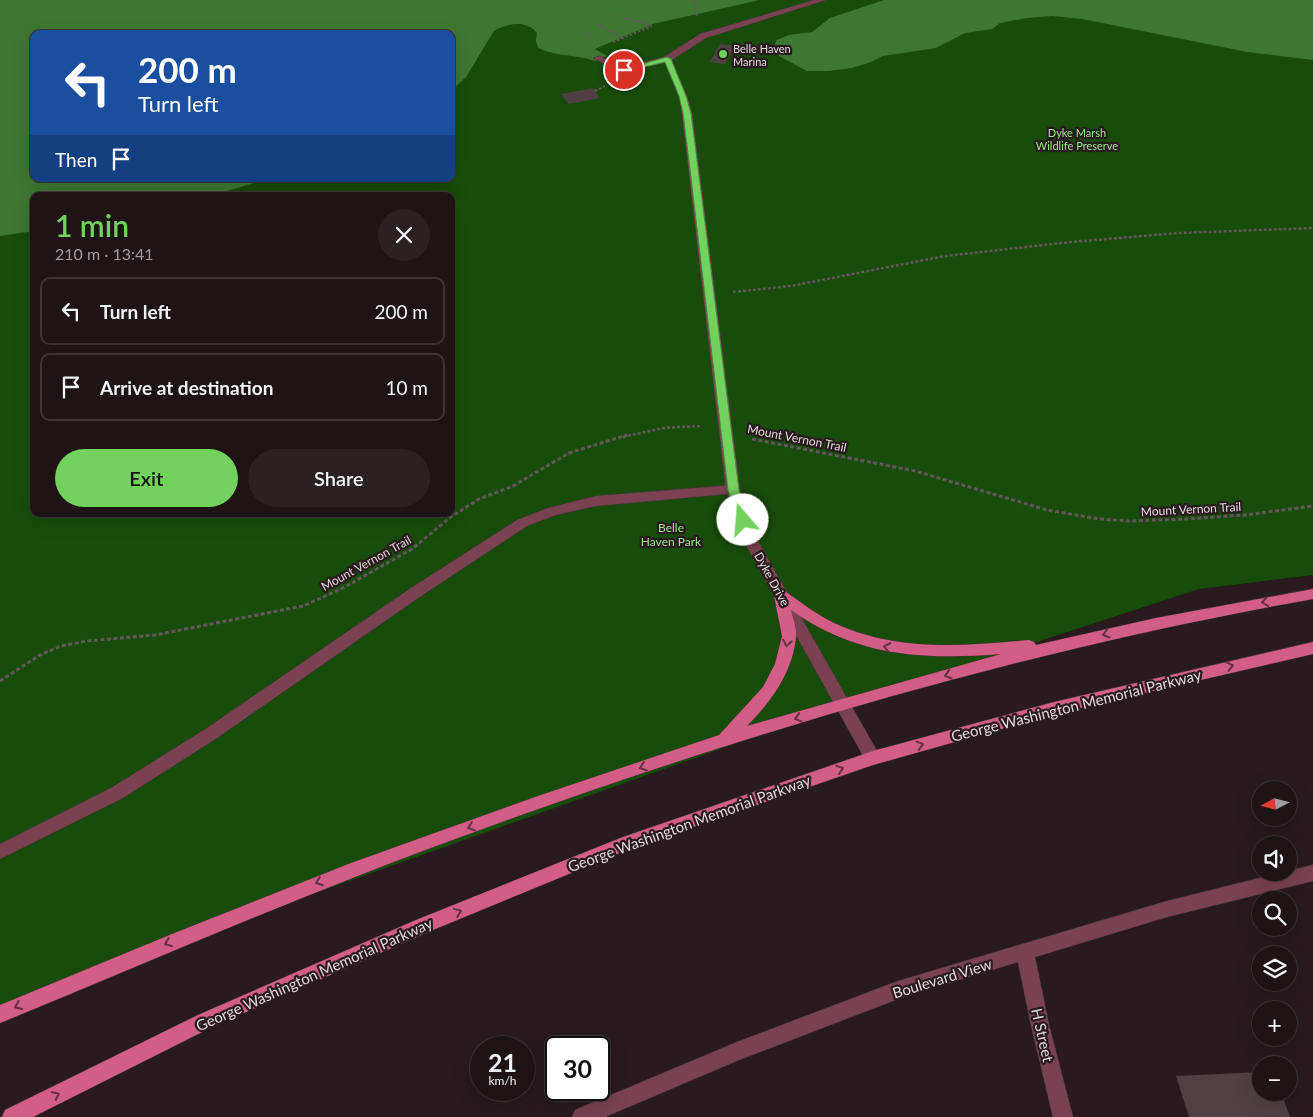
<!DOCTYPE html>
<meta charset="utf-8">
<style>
:root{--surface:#1e1416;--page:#2b2123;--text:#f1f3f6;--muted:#a19ea1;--line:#3c3335;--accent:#72d25d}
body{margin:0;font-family:Lato,sans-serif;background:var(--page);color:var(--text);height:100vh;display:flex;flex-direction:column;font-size:19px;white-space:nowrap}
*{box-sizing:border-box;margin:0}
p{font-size:16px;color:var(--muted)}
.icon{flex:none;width:28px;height:28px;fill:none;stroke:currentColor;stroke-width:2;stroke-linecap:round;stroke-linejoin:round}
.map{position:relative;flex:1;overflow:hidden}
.side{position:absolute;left:30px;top:192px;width:425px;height:325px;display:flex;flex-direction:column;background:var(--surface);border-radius:10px;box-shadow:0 5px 20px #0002,0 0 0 1px var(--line)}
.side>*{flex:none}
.top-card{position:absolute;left:30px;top:30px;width:425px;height:152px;border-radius:10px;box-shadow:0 5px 20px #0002,0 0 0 1px var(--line);background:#1a4fa0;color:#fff;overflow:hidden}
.needle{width:32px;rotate:263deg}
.tools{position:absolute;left:1252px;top:781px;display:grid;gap:10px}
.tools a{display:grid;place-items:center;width:45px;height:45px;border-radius:50%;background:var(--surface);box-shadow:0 5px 20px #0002,0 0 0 1px var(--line);font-size:25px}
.speed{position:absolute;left:470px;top:1036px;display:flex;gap:10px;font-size:25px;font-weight:700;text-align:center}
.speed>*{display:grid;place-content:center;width:65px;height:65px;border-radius:50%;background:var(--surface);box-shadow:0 5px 20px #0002,0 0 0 1px var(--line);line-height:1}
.speed small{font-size:12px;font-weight:400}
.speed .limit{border:2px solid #111;border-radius:8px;background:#fff;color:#111}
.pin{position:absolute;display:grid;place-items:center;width:42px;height:42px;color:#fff;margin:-21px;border:2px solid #fff;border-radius:50%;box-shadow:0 1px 5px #0007}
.me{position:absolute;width:55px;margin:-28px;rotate:342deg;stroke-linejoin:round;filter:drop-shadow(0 0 4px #0008)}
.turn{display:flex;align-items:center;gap:18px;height:105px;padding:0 25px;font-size:22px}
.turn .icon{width:65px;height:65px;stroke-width:2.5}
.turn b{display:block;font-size:35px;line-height:42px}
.then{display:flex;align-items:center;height:48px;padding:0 25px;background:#0003;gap:10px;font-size:19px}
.round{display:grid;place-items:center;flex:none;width:52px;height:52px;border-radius:26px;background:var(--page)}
.headline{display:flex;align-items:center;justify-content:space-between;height:85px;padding:0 25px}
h1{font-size:30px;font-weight:600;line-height:38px;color:var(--accent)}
.cta{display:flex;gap:10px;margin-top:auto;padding:10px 25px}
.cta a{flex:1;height:58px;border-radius:30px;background:var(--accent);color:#111;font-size:20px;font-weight:600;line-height:58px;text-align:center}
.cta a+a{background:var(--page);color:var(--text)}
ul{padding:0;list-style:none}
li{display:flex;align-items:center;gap:15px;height:68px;margin:0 10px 8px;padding:0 15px;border:2px solid var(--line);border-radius:10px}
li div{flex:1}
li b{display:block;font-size:19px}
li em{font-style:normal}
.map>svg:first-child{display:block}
.green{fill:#184c0a}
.water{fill:#3d7731}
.building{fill:#504044}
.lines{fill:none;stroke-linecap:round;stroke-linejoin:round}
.service-casing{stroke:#423538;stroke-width:1}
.minor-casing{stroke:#423538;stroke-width:1}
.primary-casing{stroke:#423538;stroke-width:1}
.path-far2{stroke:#64575b;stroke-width:2;stroke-dasharray:2.5 2;stroke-linecap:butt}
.path-far1{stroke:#64575b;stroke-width:2.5;stroke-dasharray:3 2;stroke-linecap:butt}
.path{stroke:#64575b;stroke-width:3;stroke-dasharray:4 2.5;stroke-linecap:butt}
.service{fill:#794152;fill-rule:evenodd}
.minor{fill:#794152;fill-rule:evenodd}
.primary{fill:#d25d86;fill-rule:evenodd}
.oneway{stroke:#643142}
.route{fill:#72d25d;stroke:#4a883c}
.poi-dot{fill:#72d25d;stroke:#281a1e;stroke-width:2}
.labels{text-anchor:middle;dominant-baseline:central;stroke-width:4.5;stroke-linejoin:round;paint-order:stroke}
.far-poi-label{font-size:11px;fill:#e2d8da;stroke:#281a1e;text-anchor:start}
.far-park-label{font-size:11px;fill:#9bea8b;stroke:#281a1e}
.street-label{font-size:12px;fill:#e2d8da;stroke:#281a1e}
.park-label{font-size:12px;fill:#9bea8b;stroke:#281a1e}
.near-street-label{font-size:15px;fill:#e2d8da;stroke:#281a1e}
</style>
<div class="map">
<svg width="1313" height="1117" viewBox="0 0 1313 1117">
<rect width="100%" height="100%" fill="#281a1e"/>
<!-- green -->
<path class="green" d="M534 0H1313V575L1199 589 844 705 124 961 0 1019V236L34 221V514H451V196H91L131 179H451V39Z"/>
<!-- water -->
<g class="water">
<path d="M0 0H760L653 24 595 49 607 56 595 61C576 54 556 57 538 48L536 41 537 33C527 20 506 23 494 31L466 77 451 91V34H34V179H263L251 184 209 196H34V231L0 236Z"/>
<path d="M884 0H1313V60L1247 52 1082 19 1052 16 1026 18 1000 23 992 29 965 33 936 48 883 56 871 62 852 68 829 71H807L779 56 773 47 777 40 789 35 812 32 830 18Z"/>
</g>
<!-- building -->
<g class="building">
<path d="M720 44 735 46 725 64 710 62Z"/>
<path d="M593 88 600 98 569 104 561 94Z"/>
<path d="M1261 1072V1092H1281L1290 1117H1189L1176 1076Z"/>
</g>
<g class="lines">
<defs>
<g id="service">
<path d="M814 0H826L706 38 670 61 626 72H620L593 58 600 56 624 67 664 57 700 34Z"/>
<path d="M733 485 738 487 740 490 738 493 596 506 556 515 527 526 421 596 217 738 123 798 0 859V844L111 788 207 728 411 588 517 520 548 508 596 496Z"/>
</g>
<g id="minor">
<path d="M667 56 671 59 687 96 692 113 740 490 755 536 881 758 879 763 873 765 867 763 741 536 726 490 682 113 679 96 663 59Z"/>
<path d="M1313 865V881L1167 917 1035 957 1049 1025 1073 1117H1053L1031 1025 1018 962 898 999 739 1060 605 1117H572L575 1110 737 1042 898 981 1167 901Z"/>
</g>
<g id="primary">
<path d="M1313 589V599C986 657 669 756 360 875 239 922 120 974 0 1023V1005L172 934 351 863 538 796 719 735 763 687 775 664 782 636 774 596 776 592 781 591 786 592C802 603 817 615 834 623 896 652 963 646 1029 640L1034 642 1036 645 1156 618ZM791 610C857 657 924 660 1001 654L747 726C771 702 792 673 796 638 797 629 793 619 791 610Z"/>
<path d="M1313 642V654L1054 714 873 765 627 850 428 932 212 1027 33 1117H2L5 1110 198 1015 416 920 623 837 873 751 1054 702Z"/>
</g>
</defs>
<!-- service casing -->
<use href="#service" class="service-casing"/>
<!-- minor casing -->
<use href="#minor" class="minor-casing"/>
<!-- primary casing -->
<use href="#primary" class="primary-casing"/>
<!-- path-far2 -->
<g class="path-far2">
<path d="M694 0 697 17"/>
<path d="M618 15 651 26"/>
<path d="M596 23 621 38"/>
<path d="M586 33 592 38"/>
<path d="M613 42 652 26"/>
<path d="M595 91 605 86"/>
</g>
<!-- path-far1 -->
<g class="path-far1">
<path d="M733 292 791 286 945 256 1071 242 1179 233 1313 228"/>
<path d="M623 437 663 428 700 426"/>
</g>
<!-- path -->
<g class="path">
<path d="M752 439 915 471 1047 510 1099 519 1129 521 1187 519 1245 515 1313 506"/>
<path d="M0 681 40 655 61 646 87 641 155 635 303 606 343 588 412 549 452 516 479 499 513 486 569 453 627 435"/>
</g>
<!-- service -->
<use href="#service" class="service"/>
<!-- minor -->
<use href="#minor" class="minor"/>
<!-- primary -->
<use href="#primary" class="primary"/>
</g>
<!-- one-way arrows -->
<defs><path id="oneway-chevron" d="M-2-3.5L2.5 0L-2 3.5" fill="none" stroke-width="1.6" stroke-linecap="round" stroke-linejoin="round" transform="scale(1.25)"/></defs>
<g class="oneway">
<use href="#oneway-chevron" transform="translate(1265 602) rotate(171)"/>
<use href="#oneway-chevron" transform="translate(1106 634) rotate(166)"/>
<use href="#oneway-chevron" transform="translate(787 643) rotate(101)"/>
<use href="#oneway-chevron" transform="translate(887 647) rotate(-168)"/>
<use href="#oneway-chevron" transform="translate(1230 666) rotate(-13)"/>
<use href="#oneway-chevron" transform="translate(948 675) rotate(164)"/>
<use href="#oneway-chevron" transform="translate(798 718) rotate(164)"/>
<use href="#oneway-chevron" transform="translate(920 745) rotate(-15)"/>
<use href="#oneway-chevron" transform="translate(643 767) rotate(161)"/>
<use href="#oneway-chevron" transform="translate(840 769) rotate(-19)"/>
<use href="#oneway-chevron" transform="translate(471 827) rotate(161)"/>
<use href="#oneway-chevron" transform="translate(319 882) rotate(160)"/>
<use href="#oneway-chevron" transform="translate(458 912) rotate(-22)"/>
<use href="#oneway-chevron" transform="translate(168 943) rotate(158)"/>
<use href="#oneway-chevron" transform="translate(18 1006) rotate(157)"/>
<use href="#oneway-chevron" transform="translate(56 1095) rotate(-26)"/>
</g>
<!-- route -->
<path class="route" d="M667 57 671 59 686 96 691 113 739 490 749 520 743 524 738 520 728 490 689 161 683 113 679 96 665 62 624 72 620 70Z"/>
<!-- markers -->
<circle class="poi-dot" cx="723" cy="54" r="5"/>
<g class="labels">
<!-- far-poi labels -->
<g class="far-poi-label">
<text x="733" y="48">Belle Haven<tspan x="733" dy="13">Marina</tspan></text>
</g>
<!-- far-park labels -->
<g class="far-park-label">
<text x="1077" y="132">Dyke Marsh<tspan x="1077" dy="13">Wildlife Preserve</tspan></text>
</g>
<!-- street labels -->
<g class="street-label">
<text transform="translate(797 438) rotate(11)">Mount Vernon Trail</text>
<text transform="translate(1191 509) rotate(-3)">Mount Vernon Trail</text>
<text transform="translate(366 563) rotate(-29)">Mount Vernon Trail</text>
<text transform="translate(772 579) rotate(61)">Dyke Drive</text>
</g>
<!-- park labels -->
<g class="park-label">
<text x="671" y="527">Belle<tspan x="671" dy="14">Haven Park</tspan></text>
</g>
<!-- near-street labels -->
<g class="near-street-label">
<text transform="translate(1076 705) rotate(-14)">George Washington Memorial Parkway</text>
<text transform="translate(689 823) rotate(-20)">George Washington Memorial Parkway</text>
<text transform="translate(314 974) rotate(-24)">George Washington Memorial Parkway</text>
<text transform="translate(942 978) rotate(-17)">Boulevard View</text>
<text transform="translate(1043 1035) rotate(77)">H Street</text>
</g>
</g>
</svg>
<div class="tools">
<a><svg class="needle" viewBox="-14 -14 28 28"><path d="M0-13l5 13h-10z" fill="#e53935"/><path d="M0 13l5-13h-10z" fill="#a19ea1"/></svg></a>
<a><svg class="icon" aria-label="sound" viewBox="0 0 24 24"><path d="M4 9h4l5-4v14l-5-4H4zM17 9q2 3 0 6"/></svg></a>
<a><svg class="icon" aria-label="search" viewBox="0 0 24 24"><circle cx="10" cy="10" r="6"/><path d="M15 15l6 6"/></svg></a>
<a><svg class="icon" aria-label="layers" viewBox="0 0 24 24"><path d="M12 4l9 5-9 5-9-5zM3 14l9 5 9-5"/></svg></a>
<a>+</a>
<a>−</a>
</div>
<div class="speed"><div>21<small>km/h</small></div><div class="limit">30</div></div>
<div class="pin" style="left:624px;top:70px;background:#d93025"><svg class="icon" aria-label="arrive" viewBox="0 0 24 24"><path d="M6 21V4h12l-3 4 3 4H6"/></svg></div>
<svg class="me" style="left:743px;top:520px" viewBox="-20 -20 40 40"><circle r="19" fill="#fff"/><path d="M0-13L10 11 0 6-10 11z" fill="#72d25d"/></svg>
<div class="top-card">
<div class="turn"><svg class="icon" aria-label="left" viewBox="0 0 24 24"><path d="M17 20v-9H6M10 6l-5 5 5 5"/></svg><div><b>200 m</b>Turn left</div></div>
<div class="then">Then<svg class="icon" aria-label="arrive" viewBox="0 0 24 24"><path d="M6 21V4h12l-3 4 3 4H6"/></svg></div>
</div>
<section class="side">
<div class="headline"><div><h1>1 min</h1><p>210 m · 13:41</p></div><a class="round"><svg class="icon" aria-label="close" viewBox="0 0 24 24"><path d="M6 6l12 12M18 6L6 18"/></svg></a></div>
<ul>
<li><svg class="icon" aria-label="left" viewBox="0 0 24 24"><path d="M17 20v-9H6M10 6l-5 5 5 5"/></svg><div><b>Turn left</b></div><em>200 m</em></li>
<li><svg class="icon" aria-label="arrive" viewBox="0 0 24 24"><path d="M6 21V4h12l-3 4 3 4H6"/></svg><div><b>Arrive at destination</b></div><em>10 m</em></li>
</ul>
<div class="cta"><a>Exit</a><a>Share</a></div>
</section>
</div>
